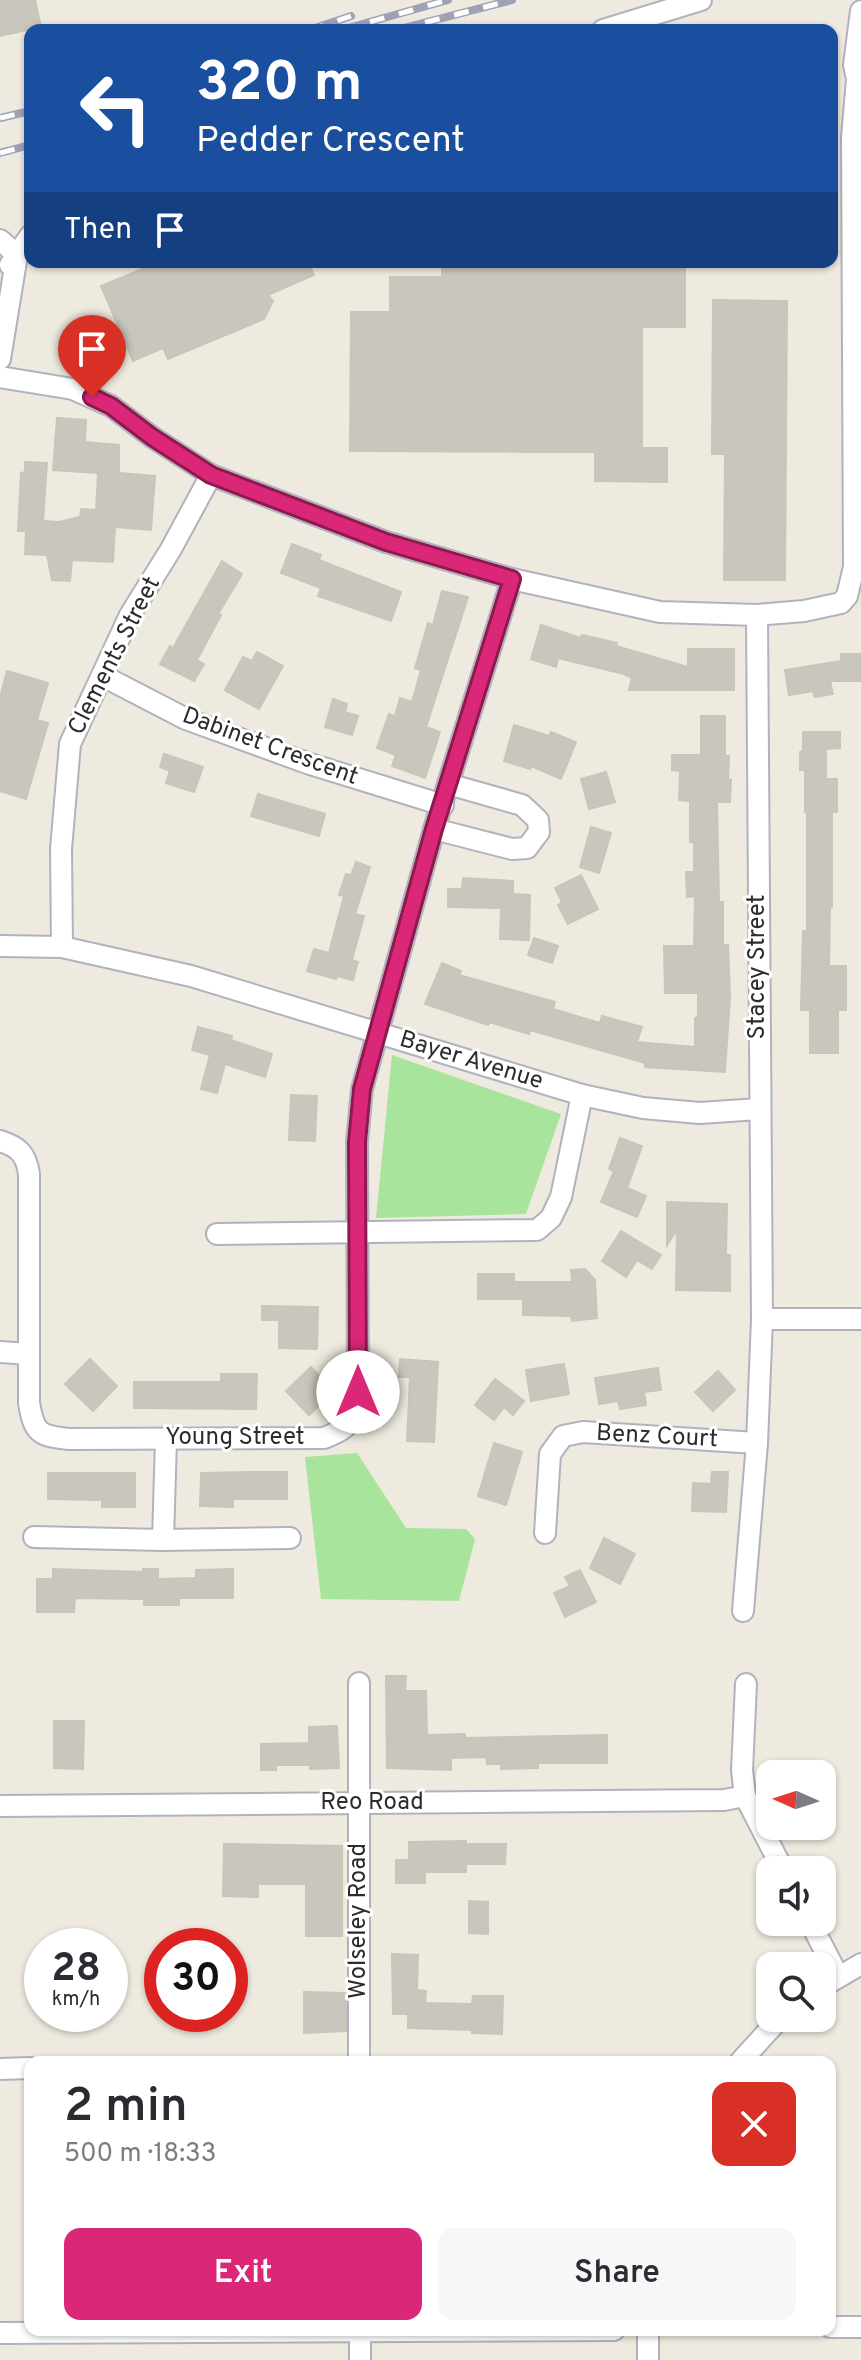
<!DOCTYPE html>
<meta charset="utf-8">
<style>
:root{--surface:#fff;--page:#f7f7f7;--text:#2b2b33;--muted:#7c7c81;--accent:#db2777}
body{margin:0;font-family:Overpass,sans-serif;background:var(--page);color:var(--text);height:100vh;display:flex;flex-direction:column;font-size:30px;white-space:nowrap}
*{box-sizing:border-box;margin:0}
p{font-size:26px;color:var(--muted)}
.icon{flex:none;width:44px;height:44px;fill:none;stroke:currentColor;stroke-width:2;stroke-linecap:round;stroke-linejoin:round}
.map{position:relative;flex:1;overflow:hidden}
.side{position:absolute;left:24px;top:2056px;width:812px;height:280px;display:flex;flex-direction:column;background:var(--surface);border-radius:16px;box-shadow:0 2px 6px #0004}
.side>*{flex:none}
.top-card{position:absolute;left:24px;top:24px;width:814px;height:244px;border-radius:16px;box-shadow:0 2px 6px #0004;background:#1a4fa0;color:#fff;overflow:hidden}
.needle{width:52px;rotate:273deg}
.tools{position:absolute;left:756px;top:1760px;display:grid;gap:16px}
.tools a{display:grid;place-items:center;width:80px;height:80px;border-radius:16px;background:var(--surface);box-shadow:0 2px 6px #0004;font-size:40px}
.speed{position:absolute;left:24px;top:1928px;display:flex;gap:16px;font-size:40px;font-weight:700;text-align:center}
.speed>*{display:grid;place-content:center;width:104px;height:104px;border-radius:50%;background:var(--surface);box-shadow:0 2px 6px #0004;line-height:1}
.speed small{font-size:20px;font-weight:400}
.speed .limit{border:12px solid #d22;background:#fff;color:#111}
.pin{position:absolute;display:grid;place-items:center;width:68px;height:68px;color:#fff;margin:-82px -34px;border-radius:50% 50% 50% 0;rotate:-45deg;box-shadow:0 0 8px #0007}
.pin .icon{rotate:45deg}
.me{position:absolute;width:88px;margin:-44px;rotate:0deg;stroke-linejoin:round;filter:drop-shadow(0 0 6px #0008)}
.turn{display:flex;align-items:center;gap:28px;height:168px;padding:0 40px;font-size:36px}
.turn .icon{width:104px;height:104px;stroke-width:2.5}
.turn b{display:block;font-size:56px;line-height:68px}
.then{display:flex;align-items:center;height:76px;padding:0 40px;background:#0003;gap:16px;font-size:30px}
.round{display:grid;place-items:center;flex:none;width:84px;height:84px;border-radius:16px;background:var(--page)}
.summary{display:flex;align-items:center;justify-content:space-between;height:136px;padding:0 40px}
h1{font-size:48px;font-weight:600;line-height:60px}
.primary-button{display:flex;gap:16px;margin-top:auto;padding:16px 40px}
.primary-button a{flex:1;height:92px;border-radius:16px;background:var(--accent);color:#fff;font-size:32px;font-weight:600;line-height:92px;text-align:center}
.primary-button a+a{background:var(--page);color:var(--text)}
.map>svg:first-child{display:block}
.green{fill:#a8e49b}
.building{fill:#c9c6be;stroke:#c9c6b8;stroke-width:2}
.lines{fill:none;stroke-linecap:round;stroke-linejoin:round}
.minor-casing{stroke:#b2b2bf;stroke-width:24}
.minor{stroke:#fff;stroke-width:20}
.rail-casing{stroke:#a1a1b6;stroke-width:8}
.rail{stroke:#fff;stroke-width:5;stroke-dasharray:15;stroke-linecap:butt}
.route-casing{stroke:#8e194d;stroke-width:20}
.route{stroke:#db2777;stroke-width:14}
.labels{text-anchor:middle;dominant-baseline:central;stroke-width:6;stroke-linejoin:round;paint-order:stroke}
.street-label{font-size:24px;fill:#2c2c2c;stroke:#fff}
</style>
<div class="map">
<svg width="861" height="2360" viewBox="0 0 861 2360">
<rect width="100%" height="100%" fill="#eeeadf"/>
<!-- green -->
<g class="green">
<path d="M392 1055 561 1114 526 1214 376 1218Z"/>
<path d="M357 1453 406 1528 466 1529 475 1539 459 1601 321 1599 305 1457Z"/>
</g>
<!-- building -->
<g class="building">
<path d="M0 0H35L41 27 0 36Z"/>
<path d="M159 262H308L314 275 268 295 273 301 264 319 168 359 163 348 133 361 101 286Z"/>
<path d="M442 262H685V327H642V448H667V482L595 481V452L350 451 351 312H390V277H442Z"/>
<path d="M713 300 787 301 785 580H724L725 454H712Z"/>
<path d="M57 418 86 420 85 442 119 445V473L155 476 151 530 115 527 113 562 72 560 70 581 52 580 47 555 25 554 26 531H18L21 473 25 472V462L47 463 43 521 59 522 80 517 81 509 96 510 98 473 53 470Z"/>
<path d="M292 544 321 555 319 560 401 592 391 621 318 596 321 588 281 573Z"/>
<path d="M222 561 242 574 218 614 221 615 197 660 204 664 194 681 160 664 170 646 173 648Z"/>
<path d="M442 591 468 597 426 727 440 732 425 778 392 766 396 755 377 748 389 714 395 716 400 698 412 702 421 670 415 668 428 623 433 625Z"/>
<path d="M541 625 581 638 582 635 617 643 616 646 688 667V649H734V690H629L632 678 624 674 558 658 556 667 531 659Z"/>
<path d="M257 652 283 666 259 709 225 690 243 657 252 661Z"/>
<path d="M841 654H861V681H830L833 694 815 697 813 691 789 695 785 670 841 661Z"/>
<path d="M7 671 48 683 37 720 48 723 26 799 0 791V697Z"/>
<path d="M333 699 347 704 345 712 358 716 352 735 325 727Z"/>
<path d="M701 716H725V756H729L728 780H731L730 802H717L719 902H723V945H728L730 996 725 1072 645 1067V1063L530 1030 529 1034 489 1022 488 1025 425 1004 442 963 461 971 459 975 555 1002 553 1009 600 1023 602 1016 642 1027 637 1042 695 1047V1018L698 1017V993H665L664 946H694L695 896 687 897 686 872H694V842H690V801L679 800 680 771 672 770V755H701Z"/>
<path d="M514 725 549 736 551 732 576 742 561 779 531 766 530 769 504 761Z"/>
<path d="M803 732H840V748L826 749V779H837V812H832V907H830L829 966H846V1010H838V1053H810V1010H801L803 931H807V812H805V770H800V752L803 751Z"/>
<path d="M164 754 203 767 194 792 166 783 170 771 160 767Z"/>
<path d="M606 772 615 802 589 809 581 779Z"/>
<path d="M258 794 325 814 319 836 251 816Z"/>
<path d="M591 827 611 833 599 873 580 867Z"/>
<path d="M356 862 370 867 355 914 364 916 352 960 358 962 353 980 337 976 336 979 307 971 314 949 329 953 344 896 339 895 346 874 351 875Z"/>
<path d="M581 875 598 909 568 924 558 905 562 902 555 888Z"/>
<path d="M463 878 513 881V894L530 895 529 940 500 939 501 908 448 907V889H462Z"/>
<path d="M534 938 558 946 552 963 528 955Z"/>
<path d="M198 1027 232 1036 231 1040 272 1054 265 1077 225 1064 217 1093 201 1089 210 1055 192 1050Z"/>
<path d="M291 1095 317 1096 315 1141 289 1140Z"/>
<path d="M620 1138 642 1146 627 1188 646 1196 637 1217 601 1202 614 1171 609 1169Z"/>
<path d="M667 1202 727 1204 726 1255H730V1291L676 1290 677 1230 667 1245Z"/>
<path d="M621 1231 661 1255 652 1269 637 1260 626 1277 602 1261Z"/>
<path d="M585 1269 595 1280 597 1318 572 1321 571 1316 523 1315V1299H478V1274H514V1282H572L571 1270Z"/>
<path d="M262 1306 318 1307 317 1349 279 1348V1320H262Z"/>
<path d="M90 1359 117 1386 93 1411 65 1384Z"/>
<path d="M400 1359 438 1362 434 1442 407 1441 410 1377H399Z"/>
<path d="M564 1364 569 1394 531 1401 526 1370Z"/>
<path d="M311 1367 334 1392 309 1415 286 1391Z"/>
<path d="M658 1368 661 1390 644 1392 646 1405 620 1409 618 1401 599 1404 595 1378Z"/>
<path d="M718 1371 735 1390 713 1411 695 1392Z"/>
<path d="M221 1374H257L256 1409 134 1408V1382H221Z"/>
<path d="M495 1379 524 1401 513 1415 504 1407 494 1420 475 1405Z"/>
<path d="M494 1443 522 1452 506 1505 478 1496Z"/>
<path d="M250 1472H287V1499H233V1507L200 1506 201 1473Z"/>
<path d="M712 1472H728L726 1512 692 1511 693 1483 711 1484Z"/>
<path d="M48 1473H135V1507H102V1500L48 1499Z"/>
<path d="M604 1538 635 1554 620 1584 590 1568Z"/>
<path d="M53 1569 143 1572V1569H158V1579L196 1578V1570L233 1569V1598H179V1605H144V1599L75 1598 74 1612H37V1579H53Z"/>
<path d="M580 1570 596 1602 565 1617 554 1593 570 1586 565 1577Z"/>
<path d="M386 1676H406L405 1691H426L427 1735 465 1734V1738L607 1735V1763H538V1768L501 1769V1764H487L486 1757 451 1758V1770L387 1768Z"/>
<path d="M54 1721H84L83 1769 54 1768Z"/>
<path d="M337 1726 339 1768 310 1769V1765H276V1770H261V1744L309 1743V1727Z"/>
<path d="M466 1841V1844H506L505 1864H466V1872H425V1883H396V1860H409V1842Z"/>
<path d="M224 1844 342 1846V1936H306V1884H258V1897L223 1896Z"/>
<path d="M469 1901 488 1902V1934L469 1933Z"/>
<path d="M392 1954 418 1955 417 1990 426 1991 425 2003 472 2004 473 1996H503L502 2034 472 2033V2030L408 2028V2014H393Z"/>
<path d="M304 1992 346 1993V2031L304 2033Z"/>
</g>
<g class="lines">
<defs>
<g id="minor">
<path d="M603 30 701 0"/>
<path d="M0 240 17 255"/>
<path d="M10 265 30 236"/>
<path d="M0 359 17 255"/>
<path d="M0 377 73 389 111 406 152 437 211 475 386 542 512 579 660 612 757 615 804 611 841 603 847 596"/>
<path d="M847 596 854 567 852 137 857 79 854 65 861 11"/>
<path d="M103 676 186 719 310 764 443 805"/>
<path d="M434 829 512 849 527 848 539 832 538 820 522 805 448 784"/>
<path d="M0 946 62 947 191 976 582 1095 643 1108 700 1113 759 1109"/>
<path d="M62 947 61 849 70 744 130 615 171 549 211 475"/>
<path d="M0 1141C19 1147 26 1154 29 1174V1403C34 1433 39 1436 69 1439L324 1438C352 1427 354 1421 358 1392L357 1142 362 1089 434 829 512 579"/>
<path d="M217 1234 537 1230 551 1218 561 1197 582 1095"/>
<path d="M762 1319H861"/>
<path d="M0 1352 29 1354"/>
<path d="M545 1533 550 1454 563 1436 583 1432 757 1443"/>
<path d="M34 1537 163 1540 290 1538"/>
<path d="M163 1540 166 1439"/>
<path d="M743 1611 757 1443 762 1319 757 615"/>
<path d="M359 1683V2062"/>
<path d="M746 1684 742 1770 745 1796 783 1870"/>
<path d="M0 1806 724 1800 745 1796"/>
<path d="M810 1922 838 1976"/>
<path d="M822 1987 861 1964"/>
<path d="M740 2062 780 2018"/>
<path d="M0 2069 30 2068"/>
<path d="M830 2327H861"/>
<path d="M360 2330V2360"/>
<path d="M648 2330V2360"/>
<path d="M0 2333 614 2330"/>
</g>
</defs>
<!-- minor casing -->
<use href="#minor" class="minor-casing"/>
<!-- minor -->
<use href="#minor" class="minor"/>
<defs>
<g id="rail">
<path d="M309 30 351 16"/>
<path d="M341 30 448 0"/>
<path d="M396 30 512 0"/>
<path d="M0 118 30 111"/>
<path d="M0 153 30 145"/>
</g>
</defs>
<!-- rail casing -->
<use href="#rail" class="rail-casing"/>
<!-- rail -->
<use href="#rail" class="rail"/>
</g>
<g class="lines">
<defs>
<path id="route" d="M92 397 111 406 152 437 211 475 386 542 512 579 434 829 362 1089 357 1142 358 1392"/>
</defs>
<!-- route casing -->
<use href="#route" class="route-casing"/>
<!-- route -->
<use href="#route" class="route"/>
</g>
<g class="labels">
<!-- street labels -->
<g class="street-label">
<text transform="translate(115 656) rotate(-63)">Clements Street</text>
<text transform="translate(270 747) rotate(20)">Dabinet Crescent</text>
<text transform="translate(758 967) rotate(-90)">Stacey Street</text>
<text transform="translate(471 1061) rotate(17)">Bayer Avenue</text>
<text transform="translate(657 1437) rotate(3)">Benz Court</text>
<text x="235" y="1438">Young Street</text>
<text x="372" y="1803">Reo Road</text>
<text transform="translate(359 1921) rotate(-90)">Wolseley Road</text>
</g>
</g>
</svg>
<div class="tools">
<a><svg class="needle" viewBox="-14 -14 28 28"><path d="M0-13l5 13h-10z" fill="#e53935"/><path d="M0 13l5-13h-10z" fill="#7c7c81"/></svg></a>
<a><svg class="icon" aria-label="sound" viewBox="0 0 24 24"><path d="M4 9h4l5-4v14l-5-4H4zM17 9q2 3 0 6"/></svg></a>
<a><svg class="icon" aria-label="search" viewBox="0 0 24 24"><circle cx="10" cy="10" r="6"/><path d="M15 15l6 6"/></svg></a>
</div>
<div class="speed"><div>28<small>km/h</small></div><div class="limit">30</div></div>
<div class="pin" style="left:92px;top:397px;background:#d93025"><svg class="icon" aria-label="arrive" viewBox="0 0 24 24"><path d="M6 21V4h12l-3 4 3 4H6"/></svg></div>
<svg class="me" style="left:358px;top:1392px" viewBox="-20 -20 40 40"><circle r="19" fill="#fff"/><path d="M0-13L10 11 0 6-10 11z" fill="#db2777"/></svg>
<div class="top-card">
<div class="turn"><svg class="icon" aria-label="left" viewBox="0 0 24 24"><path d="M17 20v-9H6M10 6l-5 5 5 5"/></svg><div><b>320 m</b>Pedder Crescent</div></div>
<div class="then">Then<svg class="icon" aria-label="arrive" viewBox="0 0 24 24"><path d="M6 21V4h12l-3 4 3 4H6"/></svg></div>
</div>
<section class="side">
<div class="summary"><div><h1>2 min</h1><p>500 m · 18:33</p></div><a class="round" style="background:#d93025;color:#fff"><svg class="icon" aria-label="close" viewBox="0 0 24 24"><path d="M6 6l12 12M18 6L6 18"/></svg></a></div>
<div class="primary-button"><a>Exit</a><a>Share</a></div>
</section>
</div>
